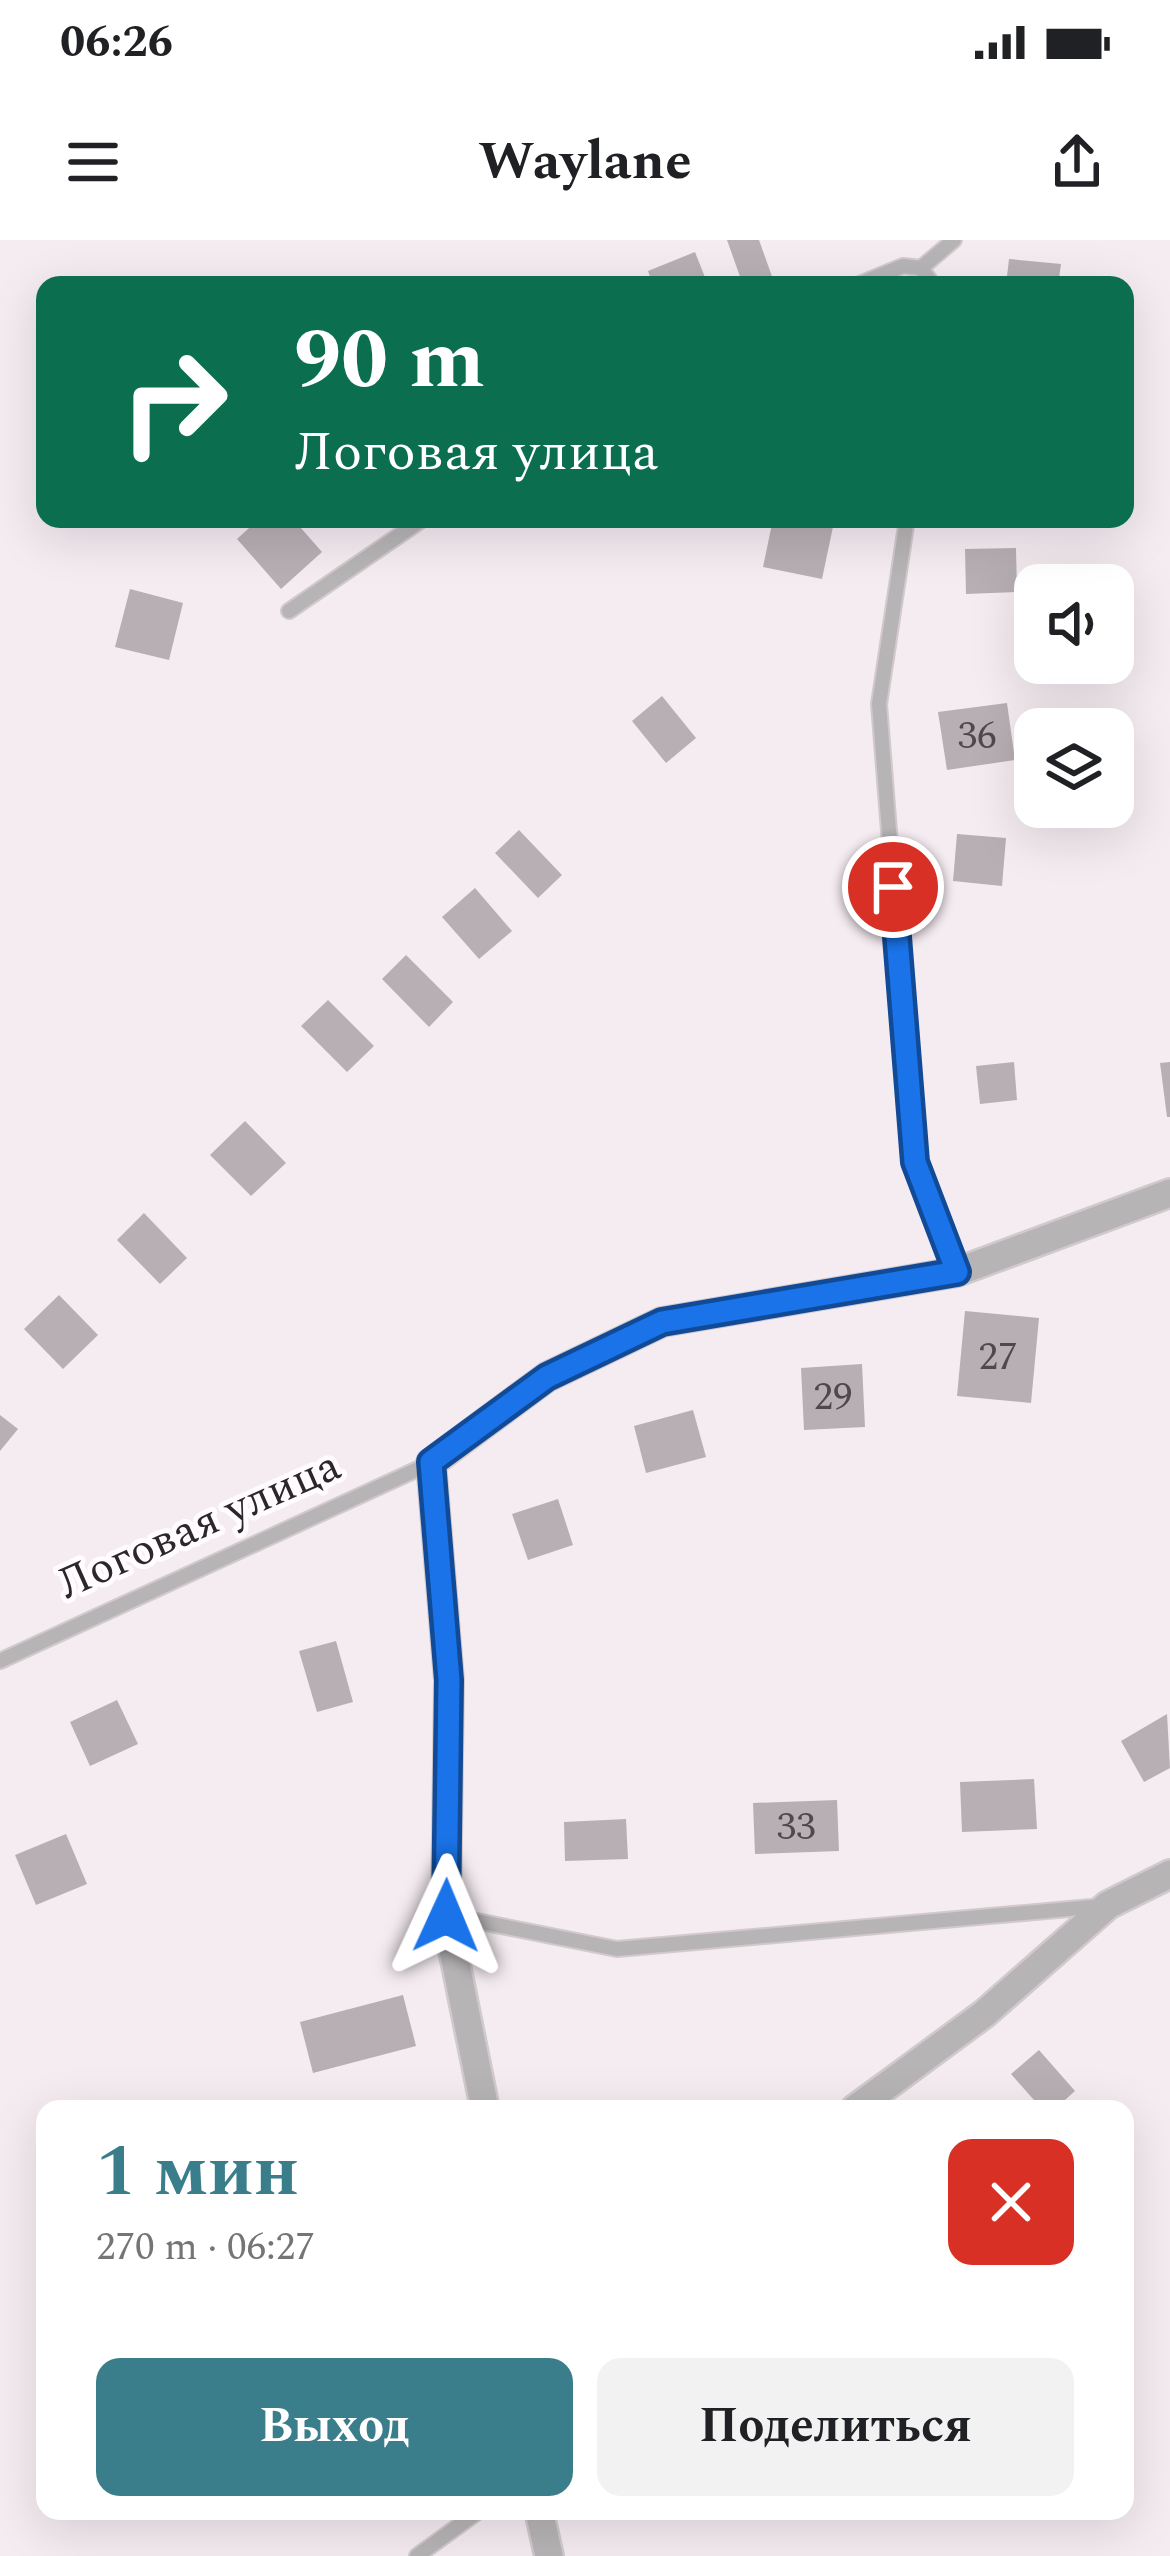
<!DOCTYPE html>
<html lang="ru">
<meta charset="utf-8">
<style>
:root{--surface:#fff;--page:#f2f2f2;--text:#202124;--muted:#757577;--accent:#3a7e8c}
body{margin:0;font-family:Spectral,serif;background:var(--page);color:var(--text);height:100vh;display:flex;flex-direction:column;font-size:45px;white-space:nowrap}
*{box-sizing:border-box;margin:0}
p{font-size:39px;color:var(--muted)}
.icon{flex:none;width:66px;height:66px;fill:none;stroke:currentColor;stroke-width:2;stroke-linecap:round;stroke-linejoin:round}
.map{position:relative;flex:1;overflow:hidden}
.panel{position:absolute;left:36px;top:1860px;width:1098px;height:420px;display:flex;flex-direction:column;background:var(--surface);border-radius:24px;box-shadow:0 12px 48px #0002}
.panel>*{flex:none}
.hud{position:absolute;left:36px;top:36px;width:1098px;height:252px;border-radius:24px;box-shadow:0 12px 48px #0002;background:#0b6e4f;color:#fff;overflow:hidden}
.fabs{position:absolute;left:1014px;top:324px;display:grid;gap:24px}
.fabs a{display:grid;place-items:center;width:120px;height:120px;border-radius:24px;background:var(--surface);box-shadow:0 12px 48px #0002;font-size:60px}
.pin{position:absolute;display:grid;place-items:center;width:102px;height:102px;color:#fff;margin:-51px;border:6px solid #fff;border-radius:50%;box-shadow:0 3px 12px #0007}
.me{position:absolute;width:132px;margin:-66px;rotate:1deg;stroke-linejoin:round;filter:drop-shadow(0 0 9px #0008)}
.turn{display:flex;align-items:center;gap:42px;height:252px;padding:0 60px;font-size:54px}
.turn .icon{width:156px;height:156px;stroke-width:2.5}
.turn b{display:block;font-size:84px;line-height:102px}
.round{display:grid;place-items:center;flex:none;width:126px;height:126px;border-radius:24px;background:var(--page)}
.summary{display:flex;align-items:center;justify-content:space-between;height:204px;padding:0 60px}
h1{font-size:72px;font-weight:700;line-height:90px;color:var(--accent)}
.action{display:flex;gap:24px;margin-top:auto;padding:24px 60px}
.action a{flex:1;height:138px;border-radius:24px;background:var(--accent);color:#fff;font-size:48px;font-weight:700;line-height:138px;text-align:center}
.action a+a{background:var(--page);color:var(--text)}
.status{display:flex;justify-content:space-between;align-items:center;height:84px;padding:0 60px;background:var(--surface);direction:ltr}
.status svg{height:33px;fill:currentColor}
header{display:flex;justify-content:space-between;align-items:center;height:156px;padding:0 60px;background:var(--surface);font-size:54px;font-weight:700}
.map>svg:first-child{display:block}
.building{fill:#b7afb4}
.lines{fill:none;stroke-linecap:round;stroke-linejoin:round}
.lane-casing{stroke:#d1c9ce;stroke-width:18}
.street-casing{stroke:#d1c9ce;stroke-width:32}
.lane{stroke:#b7b4b6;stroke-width:14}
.street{stroke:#b7b4b6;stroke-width:27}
.route-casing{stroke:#114b97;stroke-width:30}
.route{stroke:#1a73e8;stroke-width:21}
.labels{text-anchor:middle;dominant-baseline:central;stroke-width:10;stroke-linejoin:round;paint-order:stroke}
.number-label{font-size:39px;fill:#4e494c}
.street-label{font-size:45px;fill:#2b272a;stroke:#fffbfe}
</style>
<div class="status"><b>06:26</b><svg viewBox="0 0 49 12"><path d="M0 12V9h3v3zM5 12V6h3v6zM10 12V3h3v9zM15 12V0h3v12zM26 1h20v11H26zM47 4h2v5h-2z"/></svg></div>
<header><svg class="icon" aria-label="menu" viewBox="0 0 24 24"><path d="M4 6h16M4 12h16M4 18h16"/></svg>Waylane<svg class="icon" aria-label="share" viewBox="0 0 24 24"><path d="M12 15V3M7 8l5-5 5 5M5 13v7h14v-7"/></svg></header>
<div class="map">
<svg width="1170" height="2316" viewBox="0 0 1170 2316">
<rect width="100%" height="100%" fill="#f5ecf2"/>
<!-- building -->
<g class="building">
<path d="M727 0H759L774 42 743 45Z"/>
<path d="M695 12 708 45H653L648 31Z"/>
<path d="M1009 19 1061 24 1058 45H1006Z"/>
<path d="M259 279H293L322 312 281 349 237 299Z"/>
<path d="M773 279 834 282 822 339 763 327Z"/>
<path d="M1016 308 1017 352 966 354 965 309Z"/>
<path d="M130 349 183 363 169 420 115 407Z"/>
<path d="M662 456 696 498 666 523 632 481Z"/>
<path d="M1007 463 1015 520 947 530 938 472Z"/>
<path d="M519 590 562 635 538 658 495 613Z"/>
<path d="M957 594 1006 598 1002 646 953 641Z"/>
<path d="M475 648 512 691 479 719 442 677Z"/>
<path d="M406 715 453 762 429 787 382 739Z"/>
<path d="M328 760 374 806 347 832 301 786Z"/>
<path d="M1014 822 1017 860 980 864 976 826Z"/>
<path d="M1170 822V877H1167L1160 823Z"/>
<path d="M245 881 286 923 251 956 210 915Z"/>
<path d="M144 973 187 1018 160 1044 117 1000Z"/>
<path d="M59 1055 98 1095 63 1129 24 1089Z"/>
<path d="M965 1071 1039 1078 1031 1163 957 1156Z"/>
<path d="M862 1124 865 1187 804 1190 801 1128Z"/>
<path d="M693 1170 706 1217 646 1233 634 1186Z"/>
<path d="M0 1175 18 1189 0 1211Z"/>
<path d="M558 1259 573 1305 528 1320 512 1274Z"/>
<path d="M336 1401 353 1462 317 1472 299 1411Z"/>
<path d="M117 1460 138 1504 90 1526 70 1482Z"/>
<path d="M1167 1474 1170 1528 1144 1542 1121 1501Z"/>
<path d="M1034 1539 1037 1589 962 1592 960 1542Z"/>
<path d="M837 1560 839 1611 755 1614 753 1563Z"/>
<path d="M626 1579 628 1619 565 1621 564 1582Z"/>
<path d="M66 1594 87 1644 36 1665 15 1615Z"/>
<path d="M403 1755 416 1806 313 1833 300 1782Z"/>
<path d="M1039 1810 1075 1851 1055 1869H1042L1011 1834Z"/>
</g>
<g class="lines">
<defs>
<g id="lane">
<path d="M857 45 903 26 921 28"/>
<path d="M933 45 921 28 954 0"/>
<path d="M907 279 879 464 915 922 957 1032"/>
<path d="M289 371 423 279"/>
<path d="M0 1421 431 1223"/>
<path d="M446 1675 617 1709 1103 1666"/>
<path d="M417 2316 479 2271"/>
</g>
<g id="street">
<path d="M485 1869 446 1675 449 1440 431 1223 547 1137 662 1082 957 1032 1170 953"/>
<path d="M855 1869 984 1774 1108 1665 1170 1634"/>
<path d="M539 2271 549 2316"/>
</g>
</defs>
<!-- lane casing -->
<use href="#lane" class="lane-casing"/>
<!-- street casing -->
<use href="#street" class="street-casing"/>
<!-- lane -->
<use href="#lane" class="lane"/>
<!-- street -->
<use href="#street" class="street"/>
</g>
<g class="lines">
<defs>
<path id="route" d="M446 1676 449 1440 431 1222 547 1137 662 1082 957 1032 915 922 893 647"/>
</defs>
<!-- route casing -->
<use href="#route" class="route-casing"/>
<!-- route -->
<use href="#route" class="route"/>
</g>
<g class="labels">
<!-- number labels -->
<g class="number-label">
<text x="977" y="496">36</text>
<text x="998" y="1117">27</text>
<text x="833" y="1157">29</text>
<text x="796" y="1587">33</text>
</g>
<!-- street labels -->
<g class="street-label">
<text transform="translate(199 1285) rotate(-24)">Логовая улица</text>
</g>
</g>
</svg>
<div class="fabs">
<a><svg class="icon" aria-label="sound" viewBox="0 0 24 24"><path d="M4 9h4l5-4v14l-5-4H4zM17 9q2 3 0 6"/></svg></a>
<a><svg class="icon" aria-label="layers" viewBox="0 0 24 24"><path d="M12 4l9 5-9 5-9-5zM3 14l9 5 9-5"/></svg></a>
</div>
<div class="pin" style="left:893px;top:647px;background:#d93025"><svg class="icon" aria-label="arrive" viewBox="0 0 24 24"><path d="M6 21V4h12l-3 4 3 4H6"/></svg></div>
<svg class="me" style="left:446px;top:1676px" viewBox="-20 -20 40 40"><path d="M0-17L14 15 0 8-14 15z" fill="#1a73e8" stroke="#fff" stroke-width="4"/></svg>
<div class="hud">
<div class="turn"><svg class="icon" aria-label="right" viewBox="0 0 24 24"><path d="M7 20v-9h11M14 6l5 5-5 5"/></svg><div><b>90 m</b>Логовая улица</div></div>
</div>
<section class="panel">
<div class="summary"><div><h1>1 мин</h1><p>270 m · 06:27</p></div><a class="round" style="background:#d93025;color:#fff"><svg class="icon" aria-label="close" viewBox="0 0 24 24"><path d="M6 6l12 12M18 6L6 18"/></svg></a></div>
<div class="action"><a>Выход</a><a>Поделиться</a></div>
</section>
</div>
